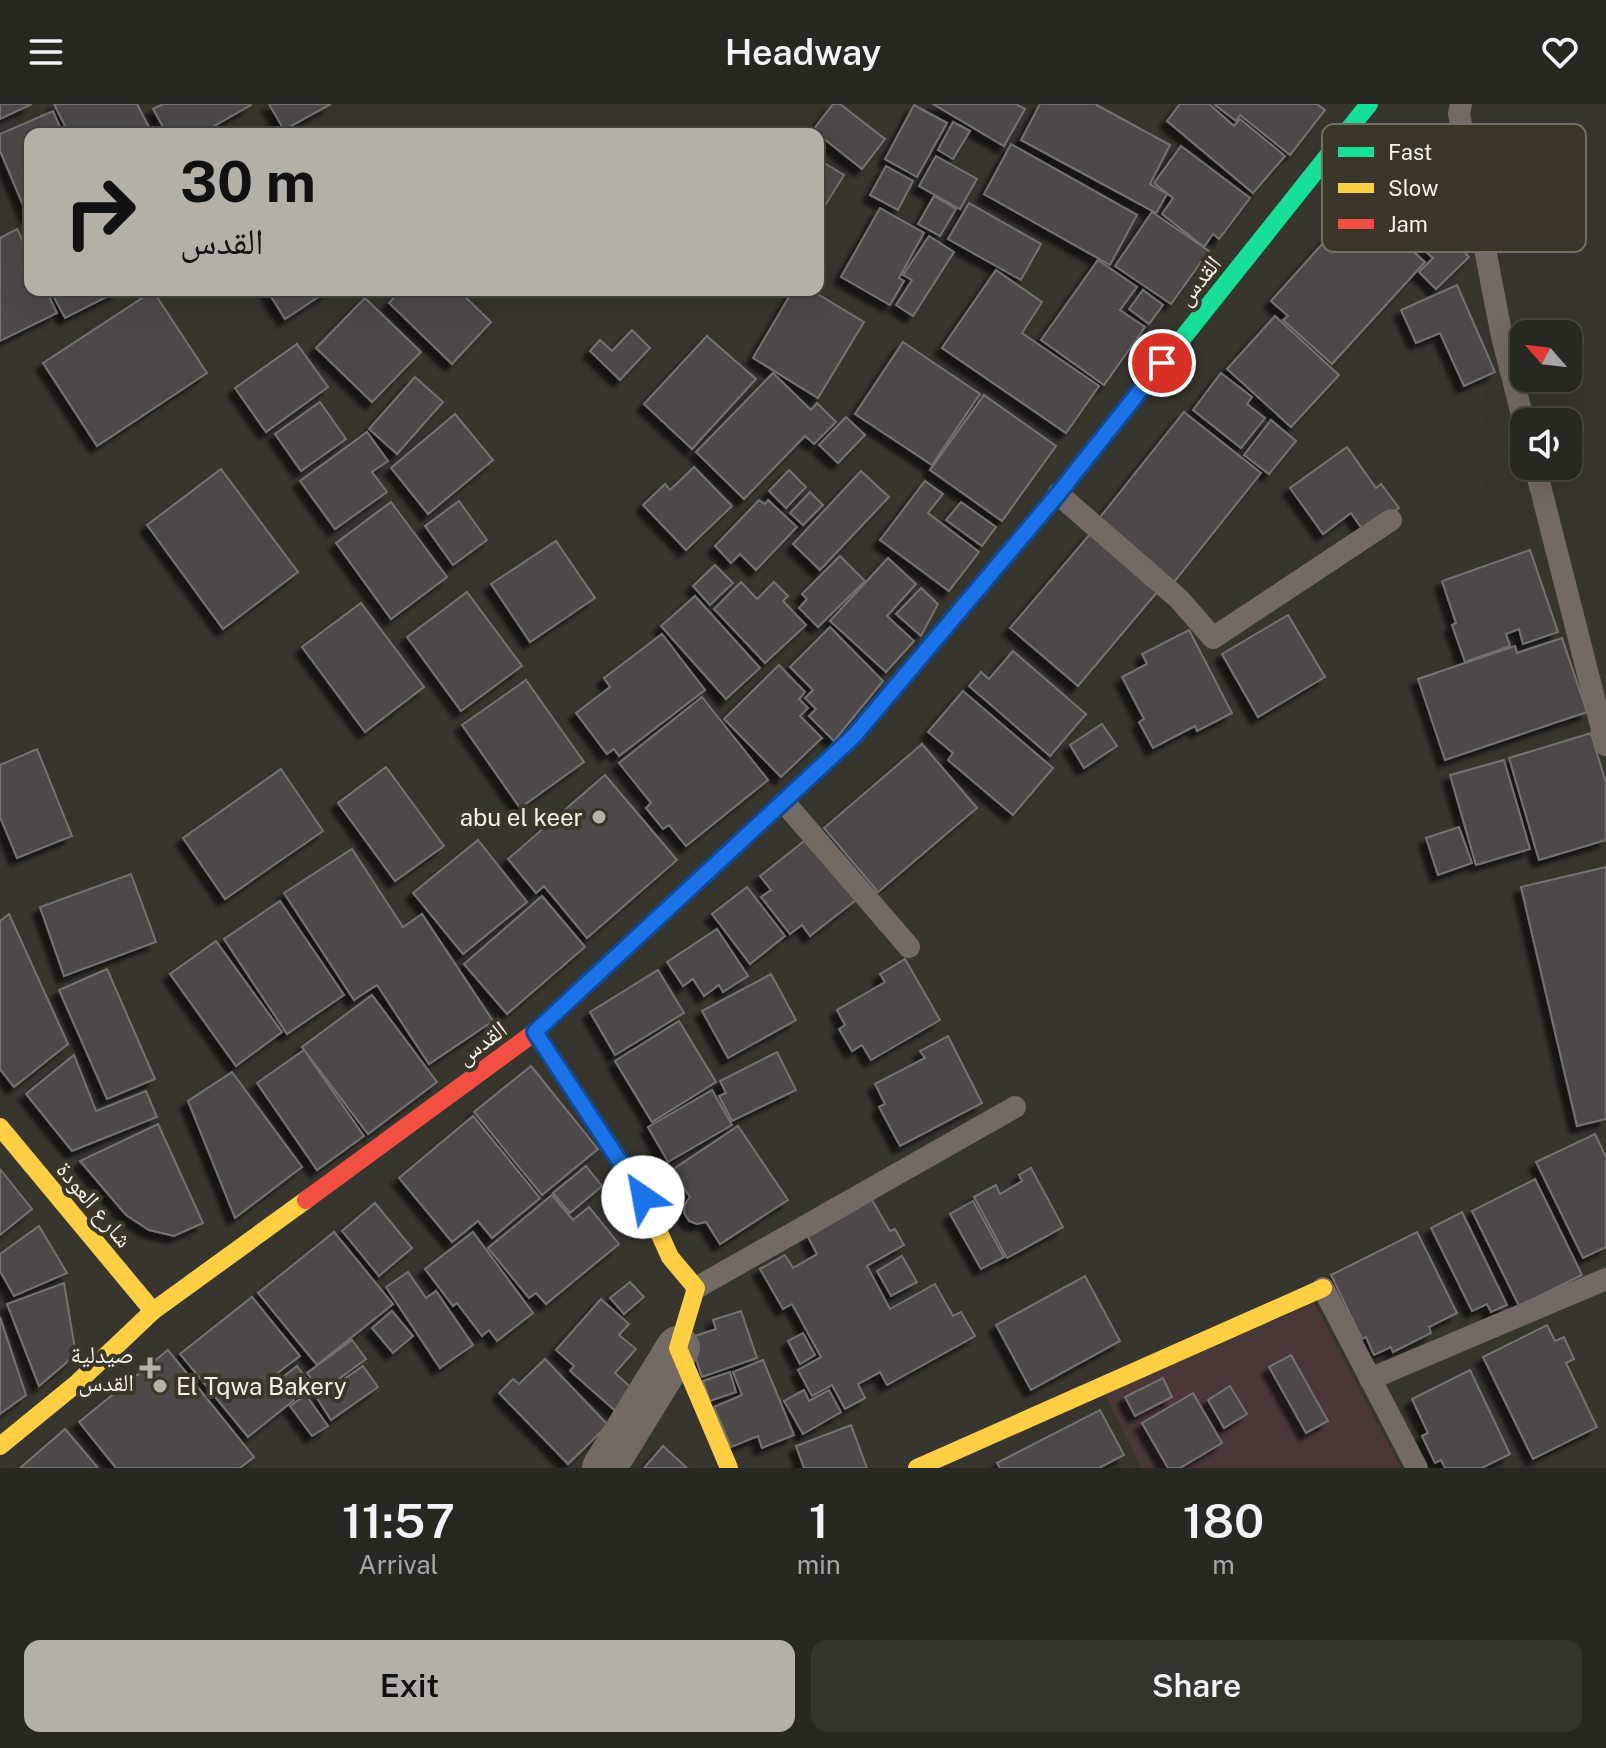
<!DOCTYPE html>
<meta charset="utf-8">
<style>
:root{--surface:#282822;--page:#34342f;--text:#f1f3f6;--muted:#a5a6a5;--line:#444440;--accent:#b2b0a8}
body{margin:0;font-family:"Public Sans","Noto Naskh Arabic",sans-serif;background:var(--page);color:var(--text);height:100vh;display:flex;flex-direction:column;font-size:30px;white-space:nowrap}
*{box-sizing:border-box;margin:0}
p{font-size:26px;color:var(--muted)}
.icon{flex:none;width:44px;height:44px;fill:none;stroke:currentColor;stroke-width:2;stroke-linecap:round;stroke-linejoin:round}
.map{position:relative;height:1364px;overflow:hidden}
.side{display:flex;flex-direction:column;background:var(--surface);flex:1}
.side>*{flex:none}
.hud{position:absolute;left:24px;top:24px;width:800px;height:168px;border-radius:16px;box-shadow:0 8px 32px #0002,0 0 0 2px var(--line);background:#b2b0a8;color:#111;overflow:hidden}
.needle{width:52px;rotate:298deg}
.tools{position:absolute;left:1510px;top:216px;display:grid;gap:16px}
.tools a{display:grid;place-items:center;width:72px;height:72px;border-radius:16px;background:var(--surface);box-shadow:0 8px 32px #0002,0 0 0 2px var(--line);font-size:40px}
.pin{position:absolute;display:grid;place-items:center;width:68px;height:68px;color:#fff;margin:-34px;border:4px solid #fff;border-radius:50%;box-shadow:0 2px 8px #0007}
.me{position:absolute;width:88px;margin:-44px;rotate:327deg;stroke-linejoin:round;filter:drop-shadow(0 0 6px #0008)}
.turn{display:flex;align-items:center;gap:28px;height:168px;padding:0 24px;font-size:36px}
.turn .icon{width:104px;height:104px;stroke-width:2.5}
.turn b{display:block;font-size:56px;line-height:68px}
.eta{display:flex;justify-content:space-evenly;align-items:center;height:136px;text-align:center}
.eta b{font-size:48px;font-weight:600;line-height:56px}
.button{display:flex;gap:16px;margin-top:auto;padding:16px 24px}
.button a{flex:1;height:92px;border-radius:16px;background:var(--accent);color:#111;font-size:32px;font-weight:600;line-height:92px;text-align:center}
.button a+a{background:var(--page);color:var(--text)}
header{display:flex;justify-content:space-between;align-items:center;height:104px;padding:0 24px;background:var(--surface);font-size:36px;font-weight:600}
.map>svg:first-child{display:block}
.education{fill:#4a3839}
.building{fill:#4d4a4a;stroke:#737271;stroke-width:2;filter:url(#shadow)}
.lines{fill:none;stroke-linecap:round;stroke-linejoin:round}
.lane{stroke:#726a65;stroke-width:22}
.street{stroke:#726a65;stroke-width:44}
.fast{stroke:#16e098;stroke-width:18}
.slow{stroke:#ffcf43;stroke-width:18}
.jam{stroke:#f24e42;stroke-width:18}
.route-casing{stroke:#114b97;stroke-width:20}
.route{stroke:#1a73e8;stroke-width:14}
.poi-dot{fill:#b2b0a8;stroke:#3a372a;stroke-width:3}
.labels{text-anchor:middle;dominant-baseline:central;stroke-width:8;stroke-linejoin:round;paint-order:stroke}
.street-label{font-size:24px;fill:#f5f2ea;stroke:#3a372a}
.poi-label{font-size:24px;fill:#f5f2ea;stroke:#3a372a;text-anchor:end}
.key{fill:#3a372a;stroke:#726f64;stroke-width:2}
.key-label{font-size:22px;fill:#f5f2ea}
</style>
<header><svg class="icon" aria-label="menu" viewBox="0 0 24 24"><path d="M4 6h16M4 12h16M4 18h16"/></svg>Headway<svg class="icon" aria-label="heart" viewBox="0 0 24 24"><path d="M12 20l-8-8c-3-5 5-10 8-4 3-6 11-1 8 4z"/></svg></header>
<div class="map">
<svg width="1606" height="1364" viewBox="0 0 1606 1364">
<defs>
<filter id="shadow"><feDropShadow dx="-7" dy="7" stdDeviation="2" flood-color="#0009"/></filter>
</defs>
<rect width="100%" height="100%" fill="#36352e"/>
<!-- education -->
<path class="education" d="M1314 1199 1401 1364H1141L1105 1290Z"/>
<!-- building -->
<g class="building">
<path d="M0 0H32L0 15Z"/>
<path d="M54 0H137L151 27 145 30H69Z"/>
<path d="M163 0H250L251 1 200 30H167L153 5Z"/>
<path d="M269 0H331L284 26Z"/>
<path d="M833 0H840L885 35 862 65 813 26Z"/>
<path d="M933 0H1016L1025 5 1004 42Z"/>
<path d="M1040 0H1095L1170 41 1150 80 1167 90 1156 109 1021 36Z"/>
<path d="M1180 0H1209L1234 22 1240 15 1285 52 1253 89 1167 17Z"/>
<path d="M1214 0H1317L1325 6 1290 51 1240 11 1236 17Z"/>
<path d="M914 1 947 19 917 73 885 55Z"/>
<path d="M53 7 63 30H30V113H28L0 47V30Z"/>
<path d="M953 18 970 27 953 55 938 46Z"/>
<path d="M1011 40 1137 111 1110 161 984 90Z"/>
<path d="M1181 42 1250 94 1219 135 1213 130 1204 143 1162 110 1173 94 1154 79Z"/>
<path d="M936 52 977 75 960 105 919 82Z"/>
<path d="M818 55 844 71 818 113Z"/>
<path d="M886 62 913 77 898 106 870 91Z"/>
<path d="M934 92 956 105 940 132 918 120Z"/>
<path d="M969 99 1041 140 1021 176 948 135Z"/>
<path d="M1359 99 1425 158 1332 260 1283 216 1288 212 1271 197Z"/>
<path d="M880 104 924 129 899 174 904 177 890 201 841 173Z"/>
<path d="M1152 108 1209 147 1171 200 1115 162Z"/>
<path d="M17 125 30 152V186H46L57 209 0 237V134Z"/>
<path d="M1443 126 1469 153 1436 185 1419 168 1433 154 1424 146Z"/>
<path d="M929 132 954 148 913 212 896 201 912 176 903 171Z"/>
<path d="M1098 156 1137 183 1120 206 1145 223 1104 281 1041 236Z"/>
<path d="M996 166 1042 198 1022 229 1099 282 1066 329 942 244Z"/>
<path d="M1457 181 1495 268 1464 282 1440 229 1416 239 1401 206Z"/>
<path d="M50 186H120L65 214Z"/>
<path d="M267 186H329L285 215Z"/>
<path d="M401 186H458L491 218 452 260 389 199Z"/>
<path d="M793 186H811L864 218 818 294 753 254Z"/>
<path d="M1143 186 1163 201 1149 220 1129 205Z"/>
<path d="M153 187 207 269 97 342 43 259Z"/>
<path d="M365 194 421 248 372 298 316 244Z"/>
<path d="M1275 212 1339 271 1291 323 1227 265Z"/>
<path d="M632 226 650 244 620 276 590 247 600 236 612 247Z"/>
<path d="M707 232 756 275 692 345 644 300Z"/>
<path d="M903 238 980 290 932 361 855 310Z"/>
<path d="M297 240 328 283 266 328 235 284Z"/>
<path d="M773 269 811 306 817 299 836 318 814 340 805 332 744 395 696 348Z"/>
<path d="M1221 269 1252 293 1247 300 1265 314 1241 344 1193 306Z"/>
<path d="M415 273 443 298 397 350 369 325Z"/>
<path d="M984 291 1056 342 1002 417 930 366Z"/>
<path d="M320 298 346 335 301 367 275 330Z"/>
<path d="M1184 308 1261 369 1174 478 1097 417Z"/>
<path d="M455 310 493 356 428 410 391 364Z"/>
<path d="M846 313 865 331 838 359 819 341Z"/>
<path d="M1271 316 1296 337 1269 370 1244 351Z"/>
<path d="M367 328 388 357 372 368 387 388 335 425 300 377Z"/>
<path d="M1347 343 1376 384 1381 380 1399 404 1365 429 1351 409 1323 430 1290 384Z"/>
<path d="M694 363 732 402 686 446 643 401 665 380 670 386Z"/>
<path d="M221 365 298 468 223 525 147 421Z"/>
<path d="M789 366 806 383 786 404 769 387Z"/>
<path d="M861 367 889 393 820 466 793 440Z"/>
<path d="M925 377 943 390 928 409 979 448 949 487 880 436Z"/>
<path d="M810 388 823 401 803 421 790 409Z"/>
<path d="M759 396 765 400 768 396 797 423 756 466 740 450 731 459 715 442Z"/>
<path d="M459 397 487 436 453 461 425 422Z"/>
<path d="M391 398 447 473 391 515 336 439Z"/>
<path d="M961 398 996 423 982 442 946 416Z"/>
<path d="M1091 429 1158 487 1078 582 1010 524Z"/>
<path d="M556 437 595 494 530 538 491 480Z"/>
<path d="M1530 446 1558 528 1523 540 1519 525 1506 530 1510 542 1465 558 1452 521 1456 519 1442 477Z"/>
<path d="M840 452 865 477 818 523 799 504 807 495 802 490Z"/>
<path d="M888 454 916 480 887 512 914 537 886 568 830 517Z"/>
<path d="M715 461 733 479 710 501 693 482Z"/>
<path d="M741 478 757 495 774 478 788 492 783 497 806 521 765 559 714 505Z"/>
<path d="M921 484 938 500 921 532 896 510Z"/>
<path d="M467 488 522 562 461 607 407 533Z"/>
<path d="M695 492 760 564 726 595 661 522Z"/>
<path d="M361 499 424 583 365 628 302 543Z"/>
<path d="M1288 511 1325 573 1258 613 1222 550Z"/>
<path d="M830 523 883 577 834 637 809 612 816 605 805 594 813 586 790 563Z"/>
<path d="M1189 526 1232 609 1197 627 1195 622 1153 644 1139 618 1144 615 1122 573 1147 560 1142 550Z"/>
<path d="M662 530 705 586 619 652 614 645 607 650 576 609 610 583 604 574Z"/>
<path d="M1562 534 1587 608 1445 656 1418 575 1515 542 1517 549Z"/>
<path d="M1013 547 1086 610 1050 652 969 582 981 568 989 575Z"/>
<path d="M779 561 805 588 799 595 808 604 800 612 822 634 781 673 724 615Z"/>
<path d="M526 576 584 658 520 704 462 621Z"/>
<path d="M963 587 1053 664 1013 711 948 656 953 649 928 628Z"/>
<path d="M702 593 768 676 686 742 669 721 663 725 646 704 651 699 619 659Z"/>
<path d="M1102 620 1117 642 1084 664 1070 641Z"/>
<path d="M1591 629 1606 679V736L1539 756 1509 654Z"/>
<path d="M922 640 977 704 878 788 824 724Z"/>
<path d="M37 645 72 732 17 754 0 713V661Z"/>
<path d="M1504 656 1530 745 1476 761 1450 671Z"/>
<path d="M386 663 444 742 395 777 338 699Z"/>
<path d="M281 665 323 727 225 795 183 734Z"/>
<path d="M605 671 677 756 587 834 544 782 536 789 508 755Z"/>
<path d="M1459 723 1472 759 1438 771 1426 734Z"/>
<path d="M808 734 856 796 810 832 802 821 790 830 761 793 771 786 760 772Z"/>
<path d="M478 736 527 798 463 850 413 789Z"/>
<path d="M352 745 403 823 422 810 493 917 429 960 377 881 354 896 284 789Z"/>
<path d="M1606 763V1015L1577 1022 1521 783Z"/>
<path d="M131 770 156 838 64 872 40 803Z"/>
<path d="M747 783 785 832 750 860 712 810Z"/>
<path d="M542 792 585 843 507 910 464 860Z"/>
<path d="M280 797 344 891 287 930 224 835Z"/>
<path d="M9 810 68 940 14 983 0 965V817Z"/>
<path d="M717 825 748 872 723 888 719 881 704 892 693 875 683 882 667 858Z"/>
<path d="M216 837 282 928 236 962 170 870Z"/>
<path d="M905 855 940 916 871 956 862 941 852 947 839 925 845 921 837 906 885 878 880 870Z"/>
<path d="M107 865 155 975 107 995 59 886Z"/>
<path d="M658 866 684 909 615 951 590 908Z"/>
<path d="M771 870 796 916 728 954 702 907Z"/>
<path d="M372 891 437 978 368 1030 302 943Z"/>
<path d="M679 917 716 978 652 1018 615 957Z"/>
<path d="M948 932 982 999 900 1042 879 1003 885 1000 875 980 925 954 920 947Z"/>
<path d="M304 946 364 1032 317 1066 257 979Z"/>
<path d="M777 948 796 986 732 1017 719 992 726 989 720 977Z"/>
<path d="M74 951 96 1007 146 987 157 1013 72 1047 26 990Z"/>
<path d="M531 962 598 1045 542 1091 474 1008Z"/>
<path d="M232 968 302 1063 235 1114 188 997Z"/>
<path d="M712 986 732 1021 668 1058 648 1023Z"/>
<path d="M473 1012 540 1094 492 1134 478 1117 452 1138 399 1074Z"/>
<path d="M158 1020 203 1119 174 1132 149 1126 126 1111 80 1057Z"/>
<path d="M738 1022 788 1096 720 1140 706 1118 697 1120 689 1117 684 1109 685 1100 690 1093 672 1066Z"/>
<path d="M1595 1030 1606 1053V1143L1583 1154 1536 1058Z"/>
<path d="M586 1062 602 1082 570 1109 553 1089Z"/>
<path d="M1031 1064 1063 1123 1007 1154 974 1093 996 1081 1000 1090 1022 1077 1019 1071Z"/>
<path d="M0 1065 32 1105 0 1131Z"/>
<path d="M1535 1075 1582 1171 1519 1202 1472 1107Z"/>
<path d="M552 1091 573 1116 589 1103 619 1140 546 1200 536 1189 529 1194 488 1144Z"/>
<path d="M872 1096 890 1127 895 1125 904 1141 867 1162 890 1205 935 1180 953 1212 961 1208 975 1232 887 1281 880 1268 858 1280 865 1294 845 1305 832 1281 812 1292 798 1266 821 1253 792 1200 783 1205 760 1165 785 1151 793 1164 817 1150 808 1133Z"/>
<path d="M973 1097 1004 1153 981 1165 950 1110Z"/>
<path d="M375 1099 412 1144 379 1172 342 1127Z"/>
<path d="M1462 1108 1507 1201 1491 1208 1487 1200 1472 1207 1431 1124Z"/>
<path d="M39 1122 67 1169 14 1192 0 1167V1150Z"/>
<path d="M334 1128 393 1200 317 1261 258 1189Z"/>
<path d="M473 1128 533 1209 497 1237 489 1226 482 1232 457 1199 453 1202 425 1165Z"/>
<path d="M1417 1128 1457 1209 1429 1223 1431 1229 1393 1248 1391 1243 1374 1251 1366 1233 1362 1235 1331 1171Z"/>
<path d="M902 1152 917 1178 891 1192 877 1167Z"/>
<path d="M408 1168 426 1194 436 1187 473 1241 440 1264 386 1183Z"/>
<path d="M1085 1172 1120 1237 1031 1286 996 1221Z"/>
<path d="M630 1178 644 1193 624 1210 610 1194Z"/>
<path d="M64 1179 75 1245 66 1259 39 1282 7 1200Z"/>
<path d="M252 1193 300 1252 275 1271 294 1296 248 1333 180 1250Z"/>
<path d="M601 1195 629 1220 619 1231 636 1245 615 1269 637 1289 619 1310 570 1267 574 1262 556 1246Z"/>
<path d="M392 1207 413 1232 393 1249 372 1224Z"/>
<path d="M741 1207 757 1254 702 1273 689 1234 716 1225 713 1216Z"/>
<path d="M0 1213 26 1291 0 1310Z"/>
<path d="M1547 1221 1555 1237 1564 1233 1574 1255 1566 1259 1597 1323 1533 1355 1483 1253Z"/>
<path d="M803 1229 815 1251 800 1260 788 1237Z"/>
<path d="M352 1236 366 1255 321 1288 307 1269Z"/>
<path d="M168 1246 254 1353 240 1364H116L79 1318Z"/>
<path d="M1291 1251 1328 1317 1306 1329 1269 1263Z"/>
<path d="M545 1255 608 1321 568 1360 499 1289 513 1275 519 1280Z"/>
<path d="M763 1256 794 1331 762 1344 758 1332 731 1343 714 1303 742 1291 733 1268Z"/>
<path d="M297 1262 312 1283 298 1294 283 1273Z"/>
<path d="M363 1262 378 1283 331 1316 317 1294Z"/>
<path d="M1470 1266 1510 1350 1482 1364H1445L1441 1356 1435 1359 1422 1332 1428 1329 1412 1295Z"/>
<path d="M730 1268 736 1288 710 1297 703 1277Z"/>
<path d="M1163 1274 1172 1293 1135 1312 1125 1293Z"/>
<path d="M1230 1282 1247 1310 1224 1324 1208 1296Z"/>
<path d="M804 1286 809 1297 829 1286 841 1308 803 1330 784 1297Z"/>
<path d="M1193 1289 1222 1339 1180 1364H1168L1142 1319Z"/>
<path d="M306 1291 328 1322 312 1332 290 1302Z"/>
<path d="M1100 1306 1124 1351 1099 1364H1000L997 1359Z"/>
<path d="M851 1321 867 1364H804L796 1342Z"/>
<path d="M65 1325 98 1364H20Z"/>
<path d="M663 1342 687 1364H644Z"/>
</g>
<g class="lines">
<!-- lane -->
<g class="lane">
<path d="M1461 0 1459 10 1501 228 1524 319"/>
<path d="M1535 362 1606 641"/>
<path d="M1058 390 1179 495 1213 534 1391 416"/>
<path d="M784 698 909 843"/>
<path d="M696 1184 1015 1003"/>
<path d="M1323 1184 1417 1364"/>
<path d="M1370 1275 1606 1175"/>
</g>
<!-- street -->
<path class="street" d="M604 1364 678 1244"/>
<!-- fast -->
<path class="fast" d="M1158 265 1369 0"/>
<!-- slow -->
<g class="slow">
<path d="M664 808 854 632 973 490"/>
<path d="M535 928 643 1093 670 1153 696 1184 678 1244 729 1364"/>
<path d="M0 1023 153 1207"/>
<path d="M0 1342 76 1280 153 1207 306 1096"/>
<path d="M917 1364 1323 1184"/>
</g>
<!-- jam -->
<g class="jam">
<path d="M973 490 1058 390 1158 265"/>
<path d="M306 1096 535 928 664 808"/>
</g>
</g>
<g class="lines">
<defs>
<path id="route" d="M643 1093 535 928 854 632 1058 390 1162 259"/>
</defs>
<!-- route casing -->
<use href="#route" class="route-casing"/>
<!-- route -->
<use href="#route" class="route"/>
</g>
<!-- markers -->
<g class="poi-dot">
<circle cx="599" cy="713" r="8"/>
<path d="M146 1252h8v8h8v8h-8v8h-8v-8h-8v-8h8z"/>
<circle cx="160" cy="1282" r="8"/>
</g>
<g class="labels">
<!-- street labels -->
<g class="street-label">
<text transform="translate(1198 176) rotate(-51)">القدس</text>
<text transform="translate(481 938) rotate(-36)">القدس</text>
<text transform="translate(95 1100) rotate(50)">شارع العودة</text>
</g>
<!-- poi labels -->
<g class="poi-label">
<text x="583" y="713">abu el keer</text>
<text x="134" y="1250">صيدلية<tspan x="134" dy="28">القدس</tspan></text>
<text x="176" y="1282" text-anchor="start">El Tqwa Bakery</text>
</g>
</g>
<!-- legend -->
<rect x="1322" y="20" width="264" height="128" rx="12" class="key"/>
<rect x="1338" y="43" width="36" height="10" fill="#16e098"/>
<rect x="1338" y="79" width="36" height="10" fill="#ffcf43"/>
<rect x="1338" y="115" width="36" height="10" fill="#f24e42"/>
<g class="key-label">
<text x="1388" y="56">Fast</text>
<text x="1388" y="92">Slow</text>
<text x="1388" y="128">Jam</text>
</g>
</svg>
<div class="tools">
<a><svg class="needle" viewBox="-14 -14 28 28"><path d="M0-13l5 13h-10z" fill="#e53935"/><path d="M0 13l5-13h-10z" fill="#a5a6a5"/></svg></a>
<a><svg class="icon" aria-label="sound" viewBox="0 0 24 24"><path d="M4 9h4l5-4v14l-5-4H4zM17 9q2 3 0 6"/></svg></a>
</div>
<div class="pin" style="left:1162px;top:259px;background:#d93025"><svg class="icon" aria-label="arrive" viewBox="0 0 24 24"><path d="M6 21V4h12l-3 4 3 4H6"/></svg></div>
<svg class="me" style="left:643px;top:1093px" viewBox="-20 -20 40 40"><circle r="19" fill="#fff"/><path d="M0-13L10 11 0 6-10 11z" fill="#1a73e8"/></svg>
<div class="hud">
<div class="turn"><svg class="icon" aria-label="right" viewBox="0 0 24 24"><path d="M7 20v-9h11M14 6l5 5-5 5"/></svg><div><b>30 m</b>القدس</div></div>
</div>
</div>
<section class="side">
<div class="eta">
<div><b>11:57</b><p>Arrival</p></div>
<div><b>1</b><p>min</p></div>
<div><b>180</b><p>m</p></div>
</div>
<div class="button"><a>Exit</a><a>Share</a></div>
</section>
